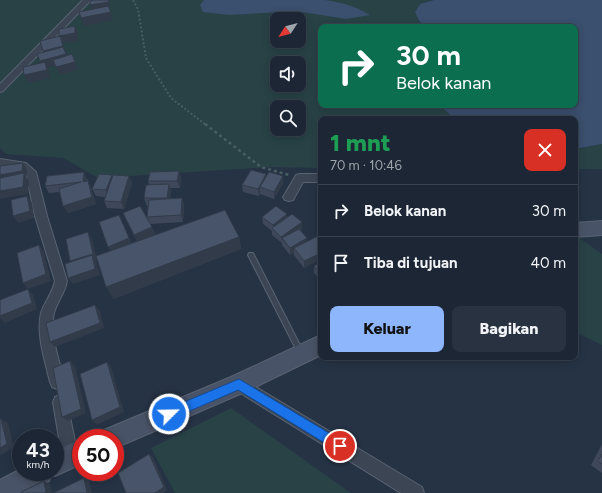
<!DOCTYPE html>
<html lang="id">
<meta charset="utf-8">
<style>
:root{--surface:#1c2634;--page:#293240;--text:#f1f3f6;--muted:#a0a5ac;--line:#3a434f;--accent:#8eb6fd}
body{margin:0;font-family:Figtree,sans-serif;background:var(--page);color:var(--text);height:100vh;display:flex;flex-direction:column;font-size:15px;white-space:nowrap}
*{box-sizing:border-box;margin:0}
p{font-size:13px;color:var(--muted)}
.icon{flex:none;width:22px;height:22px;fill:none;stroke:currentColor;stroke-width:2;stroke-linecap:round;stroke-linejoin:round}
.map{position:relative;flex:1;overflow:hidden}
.side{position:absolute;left:318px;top:116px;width:260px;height:244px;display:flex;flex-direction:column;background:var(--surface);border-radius:8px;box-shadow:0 2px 10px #0003,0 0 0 1px var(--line)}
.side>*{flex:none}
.guide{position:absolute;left:318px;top:24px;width:260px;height:84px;border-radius:8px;box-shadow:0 2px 10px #0003,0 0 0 1px var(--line);background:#0b6e4f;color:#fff;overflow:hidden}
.needle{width:26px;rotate:234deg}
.fabs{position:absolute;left:270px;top:12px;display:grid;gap:8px}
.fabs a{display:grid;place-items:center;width:36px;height:36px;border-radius:8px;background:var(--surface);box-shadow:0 2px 10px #0003,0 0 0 1px var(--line);font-size:20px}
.speed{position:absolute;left:12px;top:429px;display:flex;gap:8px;font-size:20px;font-weight:700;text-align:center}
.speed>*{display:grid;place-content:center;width:52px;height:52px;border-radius:50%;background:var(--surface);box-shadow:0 2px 10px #0003,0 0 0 1px var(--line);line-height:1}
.speed small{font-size:10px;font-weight:400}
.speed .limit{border:6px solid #d22;background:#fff;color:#111}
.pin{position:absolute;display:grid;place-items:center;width:34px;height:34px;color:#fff;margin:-17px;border:2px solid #fff;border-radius:50%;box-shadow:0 1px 4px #0007}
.me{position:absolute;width:44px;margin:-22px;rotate:67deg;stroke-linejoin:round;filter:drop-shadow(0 0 3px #0008)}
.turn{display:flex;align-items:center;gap:14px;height:84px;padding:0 12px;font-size:18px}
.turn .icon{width:52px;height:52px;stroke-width:2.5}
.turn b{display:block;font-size:28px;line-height:34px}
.round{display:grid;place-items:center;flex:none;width:42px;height:42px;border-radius:8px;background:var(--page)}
.overview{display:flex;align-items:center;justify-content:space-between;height:68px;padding:0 12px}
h1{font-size:24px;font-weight:800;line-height:30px;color:#1e9e55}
.cta{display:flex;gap:8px;margin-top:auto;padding:8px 12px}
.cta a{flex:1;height:46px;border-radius:8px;background:var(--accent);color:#111;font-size:16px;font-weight:800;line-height:46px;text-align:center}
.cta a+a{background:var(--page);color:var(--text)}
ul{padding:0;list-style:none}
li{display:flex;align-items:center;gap:12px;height:52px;padding:0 12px;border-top:1px solid var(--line)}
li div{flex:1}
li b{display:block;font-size:15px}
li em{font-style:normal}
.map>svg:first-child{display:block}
.green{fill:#284246;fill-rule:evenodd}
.water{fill:#3b4f6e}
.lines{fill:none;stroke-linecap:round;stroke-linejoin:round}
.lane-casing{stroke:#596372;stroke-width:2}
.street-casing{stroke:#596372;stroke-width:2}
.secondary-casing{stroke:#596372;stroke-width:2}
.path-far1{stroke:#475e62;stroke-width:2;stroke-dasharray:2 2;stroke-linecap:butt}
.path{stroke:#475e62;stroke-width:2.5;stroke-dasharray:3 3;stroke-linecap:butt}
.lane{fill:#3b4554;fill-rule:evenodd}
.street{fill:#3b4554;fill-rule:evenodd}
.secondary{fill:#495367;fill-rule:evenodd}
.wall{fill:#3e485a}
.shaded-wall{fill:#323b4a}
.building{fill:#485469;stroke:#323b4a}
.route{fill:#1a73e8;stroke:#114b97}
</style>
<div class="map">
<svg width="602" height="493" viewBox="0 0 602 493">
<rect width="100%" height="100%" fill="#263345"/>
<!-- green -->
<g class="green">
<path d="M0 0H434L420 4 415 12 419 22 426 27H321V105H440L450 115 459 119H321V168L272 167 98 178 63 158 6 154 0 148ZM277 19H299V41H277ZM277 63H299V85H277ZM277 107H299V129H277Z"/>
<path d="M602 144V169H575V149Z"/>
<path d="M575 235 602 254V345L575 332Z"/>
<path d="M231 408 351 493H175L151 448Z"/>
</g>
<!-- water -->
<g class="water">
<path d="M204 0H324C341 2 355 6 370 15L346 19 296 11 229 15 203 12 200 5Z"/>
<path d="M434 0H602V144L575 149V119H459L450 115 440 105H575V27H426L419 21 415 12 420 4Z"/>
</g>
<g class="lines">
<defs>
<path id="lane" d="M249 253H253L303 351 304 353 303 355 301 356 299 355 248 255Z"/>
<g id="street">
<path d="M83 0H91L3 91 0 92V84Z"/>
<path d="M0 159 26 163 36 172 47 216 67 281C65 293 57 302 54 313 49 335 60 361 64 382L62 387 57 389 52 387 50 382C45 361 36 334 41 313 44 302 53 293 55 281L35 216 26 174 19 169 0 167Z"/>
<path d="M300 174H321V182H303L293 200 289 201 285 200 283 197 285 194 296 175Z"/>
<path d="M239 377 422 487 424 493H401L234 389 232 384 234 379Z"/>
<path d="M60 395 65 397 67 402 78 456 76 462 70 464 64 462 62 456 53 402 55 397Z"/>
</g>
<g id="secondary">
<path d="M602 221V235L575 237V223Z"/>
<path d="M321 335V355L247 391 115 448V438H100L104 430 231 377Z"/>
<path d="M81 439V464L55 476 51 474 49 481 26 493H0V480L21 469V472H55V451Z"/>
</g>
</defs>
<!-- lane casing -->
<use href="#lane" class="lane-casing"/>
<!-- street casing -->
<use href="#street" class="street-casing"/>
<!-- secondary casing -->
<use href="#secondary" class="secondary-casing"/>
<!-- path-far1 -->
<path class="path-far1" d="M133 0 138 9 146 58 171 98 206 125"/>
<!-- path -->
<path class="path" d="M205 124 261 167 289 175"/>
<!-- lane -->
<use href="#lane" class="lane"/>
<!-- street -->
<use href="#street" class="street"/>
<!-- secondary -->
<use href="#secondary" class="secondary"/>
</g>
<!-- wall -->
<g class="wall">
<path d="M179 171 181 179 180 188H170L171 191 170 198H182L184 205 183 222 150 224 155 234 143 239 239 237 241 249 113 299 111 251 108 247 122 221 131 243 137 241 123 213 147 217 148 206H147L144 198 149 185 148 181Z"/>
<path d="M266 174V176H283V183L274 199 260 194V193L259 196 243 192 242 185Z"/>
<path d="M112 175 113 177 129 176 132 183 124 209 107 208 104 201 105 197 96 196 92 189Z"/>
<path d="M88 179V181L91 188 96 204 68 213 60 192 49 193 45 186Z"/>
<path d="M262 217 287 218 302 229 300 230 307 238V242L321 237V259L304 268 294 255V252L290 255 282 245V243L272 235V231L263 224Z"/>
<path d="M321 262V281L314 273V266Z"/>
<path d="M602 444V473L591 465Z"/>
</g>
<!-- shaded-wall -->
<g class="shaded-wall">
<path d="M109 0 110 6 92 9 90 5Z"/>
<path d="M111 12 113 20 84 26 81 18Z"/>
<path d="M75 26 78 34V41L62 43 66 53 46 58 43 51 62 43 59 36Z"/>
<path d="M66 54 70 62 48 67 50 78 28 83 24 75 43 69 40 61Z"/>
<path d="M75 62 78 69 60 75 56 67Z"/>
<path d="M23 163 27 170 26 177 29 181 28 194 0 199V175Z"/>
<path d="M179 171 181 179 180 188 177 181Z"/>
<path d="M84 172 91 188 96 204 68 213 63 206 83 182Z"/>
<path d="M266 174 267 181 260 187V193L259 196 258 189Z"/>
<path d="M112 175 115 182 109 197 106 190Z"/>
<path d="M129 176 132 183 124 209 121 202Z"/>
<path d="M283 176V183L274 199V192Z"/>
<path d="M169 184 171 191 169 205 167 198Z"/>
<path d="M27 196 32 203 34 218 18 223 13 216Z"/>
<path d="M182 198 184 205 183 222 181 215Z"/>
<path d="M287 214V221L273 229V225Z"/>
<path d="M119 215 132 245 112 253 108 247Z"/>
<path d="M302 222V229L284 242 282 238V243L281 237Z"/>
<path d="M152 227 155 234 137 242 134 235Z"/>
<path d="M88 232 92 239 97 260 96 261 100 275 73 284 68 278 75 268 70 261Z"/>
<path d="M239 237 241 249 113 299 106 287Z"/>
<path d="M307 238V245L294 248V252L290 255V248Z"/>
<path d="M39 245 44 252 51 281 28 289 23 283Z"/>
<path d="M321 253V259L304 268V261Z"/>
<path d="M28 289 33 295 37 309 5 323 0 318V316Z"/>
<path d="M95 305 100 311 104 328 55 347 50 342Z"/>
<path d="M70 361 75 366 86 413 68 421 62 417Z"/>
<path d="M107 362 111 367 124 412 97 425 92 420Z"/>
<path d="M1 419 8 423 14 448 0 455Z"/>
<path d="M149 454 153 457 167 490 163 493H155Z"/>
<path d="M84 478 89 481 92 493H87Z"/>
<path d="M44 481 50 484 52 493H46Z"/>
</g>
<!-- building -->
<g class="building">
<path d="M93 0H109V2L90 5V1Z"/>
<path d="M108 6 111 12 81 18 79 12Z"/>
<path d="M75 26V33L59 36V29Z"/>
<path d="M60 36 63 46 43 51 40 41Z"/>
<path d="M63 47 66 54 40 61 37 54Z"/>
<path d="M72 54 75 62 56 67 53 60Z"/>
<path d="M45 62 47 70 24 75 23 67Z"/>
<path d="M23 163 22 171 0 175V166Z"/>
<path d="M251 170 266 174 258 189 242 185Z"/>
<path d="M179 171 177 181H148L150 172Z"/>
<path d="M84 172 83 182 88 181 92 197 63 206 59 189 81 182 45 186 47 176Z"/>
<path d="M269 172 283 176 274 192 260 187Z"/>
<path d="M24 173 23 187 0 191V178Z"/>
<path d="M99 174 112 175 106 190 92 189Z"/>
<path d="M113 175 129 176 121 202 104 201Z"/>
<path d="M169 184 167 198H144L146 185Z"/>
<path d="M27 196 30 211 13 216 11 200Z"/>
<path d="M182 198 181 215 147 217 149 200Z"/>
<path d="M140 206 152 227 134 235 123 213Z"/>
<path d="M276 206 287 214 273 225 262 217Z"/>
<path d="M225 210 239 237 106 287 96 256Z"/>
<path d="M292 214 302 222 281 237 272 228Z"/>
<path d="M119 215 129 238 108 247 99 222Z"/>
<path d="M299 229 307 238 290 248 282 238Z"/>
<path d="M88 232 93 254 70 261 66 239Z"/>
<path d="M320 235 321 237V253L304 261 294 248Z"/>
<path d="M39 245 46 274 23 283 17 253Z"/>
<path d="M92 255 95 269 68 278 65 264Z"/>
<path d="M321 262V274L314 266Z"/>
<path d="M28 289 32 303 0 316V300Z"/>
<path d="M95 305 100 323 50 342 46 323Z"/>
<path d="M70 361 81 409 62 417 53 368Z"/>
<path d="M107 362 120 407 92 420 80 374Z"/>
<path d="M0 419H1L7 444 0 448Z"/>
<path d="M149 454 164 487 155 493H126L118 473Z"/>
<path d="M602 454V464L598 461Z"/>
<path d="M84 478 87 493H53Z"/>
<path d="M44 481 46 493H21V492Z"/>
</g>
<!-- route -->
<path class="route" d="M239 379 344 442 346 446 344 450 340 452 336 450 238 390 169 420 165 418 163 414 165 410Z"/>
</svg>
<div class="fabs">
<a><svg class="needle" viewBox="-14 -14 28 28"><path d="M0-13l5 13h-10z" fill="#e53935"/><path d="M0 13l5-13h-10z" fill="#a0a5ac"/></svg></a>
<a><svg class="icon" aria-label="sound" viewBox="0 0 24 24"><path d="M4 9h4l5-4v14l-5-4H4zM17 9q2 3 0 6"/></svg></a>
<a><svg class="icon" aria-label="search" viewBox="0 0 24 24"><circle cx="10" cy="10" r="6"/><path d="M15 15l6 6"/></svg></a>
</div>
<div class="speed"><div>43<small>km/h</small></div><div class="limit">50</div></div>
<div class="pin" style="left:340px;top:446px;background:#d93025"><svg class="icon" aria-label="arrive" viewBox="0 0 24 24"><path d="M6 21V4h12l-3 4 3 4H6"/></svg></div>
<svg class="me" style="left:169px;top:414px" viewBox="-20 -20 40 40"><circle r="17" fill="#1a73e8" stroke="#fff" stroke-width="3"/><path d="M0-11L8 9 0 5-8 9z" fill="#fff"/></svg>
<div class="guide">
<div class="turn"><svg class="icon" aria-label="right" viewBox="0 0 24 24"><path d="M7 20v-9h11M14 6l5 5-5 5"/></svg><div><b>30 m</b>Belok kanan</div></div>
</div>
<section class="side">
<div class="overview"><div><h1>1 mnt</h1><p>70 m · 10:46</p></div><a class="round" style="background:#d93025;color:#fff"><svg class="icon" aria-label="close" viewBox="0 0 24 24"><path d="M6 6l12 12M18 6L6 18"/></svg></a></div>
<ul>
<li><svg class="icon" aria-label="right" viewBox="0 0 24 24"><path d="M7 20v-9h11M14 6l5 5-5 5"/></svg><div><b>Belok kanan</b></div><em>30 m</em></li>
<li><svg class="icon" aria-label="arrive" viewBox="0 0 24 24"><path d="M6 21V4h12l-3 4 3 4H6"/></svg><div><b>Tiba di tujuan</b></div><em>40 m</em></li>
</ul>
<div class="cta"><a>Keluar</a><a>Bagikan</a></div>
</section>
</div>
